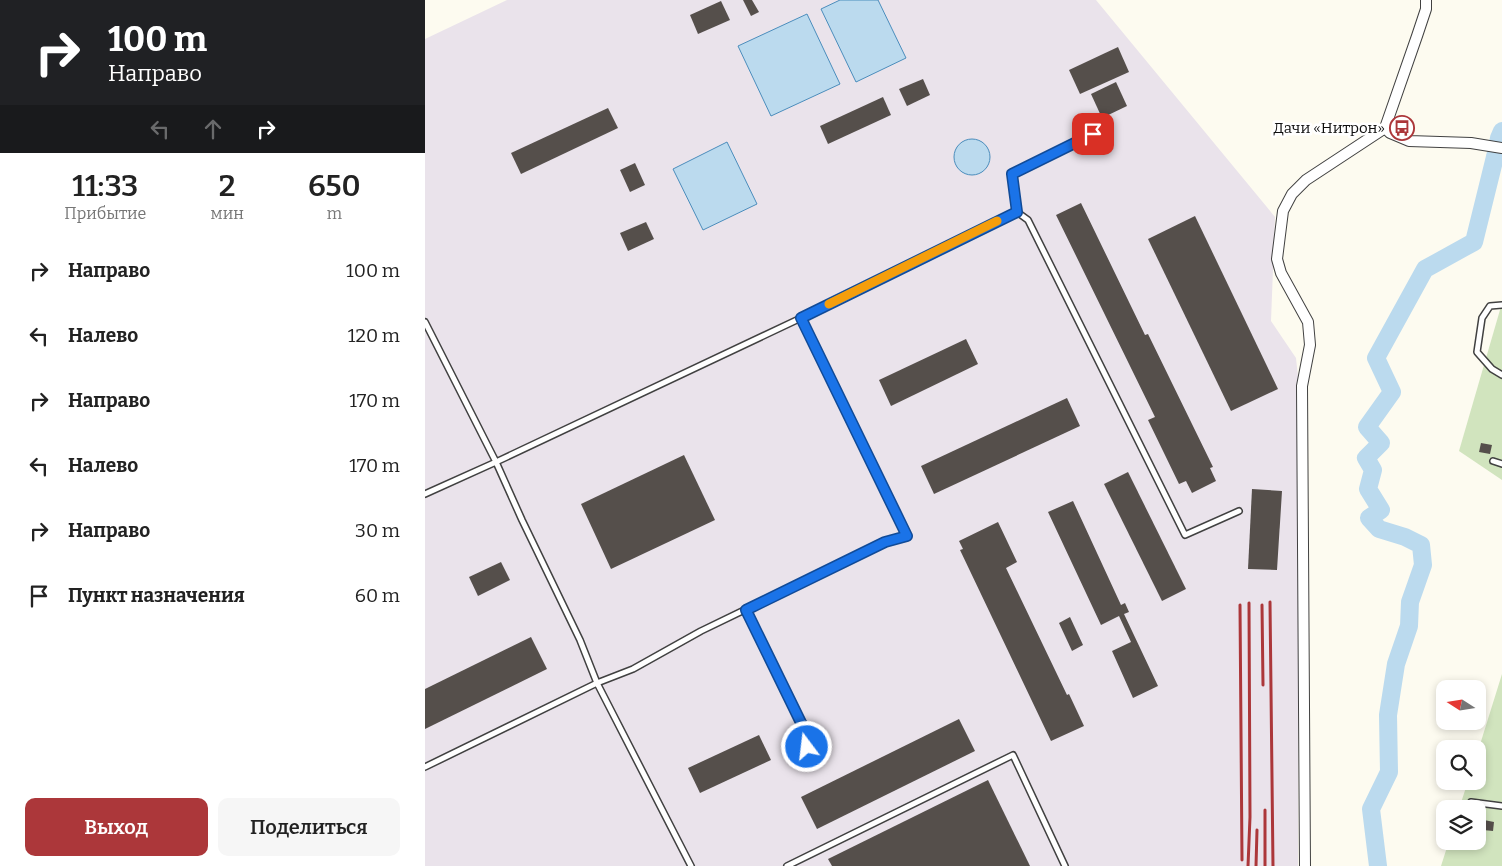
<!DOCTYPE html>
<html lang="ru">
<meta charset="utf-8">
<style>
:root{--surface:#fff;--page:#f6f6f6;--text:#222;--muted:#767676;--accent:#ac373a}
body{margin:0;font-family:Bitter,serif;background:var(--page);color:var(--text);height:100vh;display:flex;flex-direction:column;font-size:19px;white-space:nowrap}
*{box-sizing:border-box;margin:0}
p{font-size:16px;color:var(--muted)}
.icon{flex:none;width:28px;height:28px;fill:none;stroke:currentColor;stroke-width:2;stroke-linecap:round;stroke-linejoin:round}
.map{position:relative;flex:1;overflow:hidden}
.details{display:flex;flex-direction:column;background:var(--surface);width:425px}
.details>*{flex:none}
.hud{background:#202124;color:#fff;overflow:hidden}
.needle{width:32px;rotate:282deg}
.fabs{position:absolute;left:1011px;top:680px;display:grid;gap:10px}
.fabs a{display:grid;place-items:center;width:50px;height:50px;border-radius:10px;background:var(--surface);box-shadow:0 2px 8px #0003;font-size:25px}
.pin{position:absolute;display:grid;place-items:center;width:42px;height:42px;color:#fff;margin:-21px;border-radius:10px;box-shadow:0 2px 8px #0006}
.me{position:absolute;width:55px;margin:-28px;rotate:345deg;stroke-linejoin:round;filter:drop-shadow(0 0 4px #0008)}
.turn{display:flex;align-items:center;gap:18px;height:105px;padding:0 25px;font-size:22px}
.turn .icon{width:65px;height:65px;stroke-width:2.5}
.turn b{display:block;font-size:35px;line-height:42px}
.lanes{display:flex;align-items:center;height:48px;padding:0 25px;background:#0003;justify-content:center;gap:25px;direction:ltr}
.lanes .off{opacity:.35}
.eta{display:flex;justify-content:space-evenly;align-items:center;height:85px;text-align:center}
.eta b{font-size:30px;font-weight:600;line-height:35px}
.button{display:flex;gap:10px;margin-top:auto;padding:10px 25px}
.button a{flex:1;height:58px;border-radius:10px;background:var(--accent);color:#fff;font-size:20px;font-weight:600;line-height:58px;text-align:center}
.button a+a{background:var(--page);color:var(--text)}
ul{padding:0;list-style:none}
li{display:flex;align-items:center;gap:15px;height:65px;padding:0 25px}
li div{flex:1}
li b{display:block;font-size:19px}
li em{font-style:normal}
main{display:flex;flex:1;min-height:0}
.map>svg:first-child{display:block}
.industrial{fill:#eae3eb}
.green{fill:#d1e4be}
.water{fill:#bbdaee;stroke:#4b8dbc}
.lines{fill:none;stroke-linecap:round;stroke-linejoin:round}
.river{stroke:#bbdaee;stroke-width:18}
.building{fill:#554f4b}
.lane-casing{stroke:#414141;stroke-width:8}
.street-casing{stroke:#414141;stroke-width:12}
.lane{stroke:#fff;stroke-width:5}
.street{stroke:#fff;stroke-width:10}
.rail{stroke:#ac373a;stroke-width:3}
.route-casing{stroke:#114b97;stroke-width:12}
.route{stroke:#1a73e8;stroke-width:9}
.slow{stroke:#f59e0b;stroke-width:9}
.labels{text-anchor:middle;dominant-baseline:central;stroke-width:5;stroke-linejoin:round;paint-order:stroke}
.poi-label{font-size:15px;fill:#0e0e0e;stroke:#fff;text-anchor:end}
</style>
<main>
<section class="details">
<div class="hud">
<div class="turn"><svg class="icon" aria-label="right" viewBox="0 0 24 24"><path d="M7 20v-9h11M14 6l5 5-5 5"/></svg><div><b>100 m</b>Направо</div></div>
<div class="lanes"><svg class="icon off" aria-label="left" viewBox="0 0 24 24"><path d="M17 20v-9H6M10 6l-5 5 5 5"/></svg><svg class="icon off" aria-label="ahead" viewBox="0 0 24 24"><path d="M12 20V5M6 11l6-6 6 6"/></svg><svg class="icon" aria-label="right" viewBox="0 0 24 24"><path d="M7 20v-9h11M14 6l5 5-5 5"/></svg></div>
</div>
<div class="eta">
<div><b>11:33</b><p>Прибытие</p></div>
<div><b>2</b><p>мин</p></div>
<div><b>650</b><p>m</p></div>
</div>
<ul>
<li><svg class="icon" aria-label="right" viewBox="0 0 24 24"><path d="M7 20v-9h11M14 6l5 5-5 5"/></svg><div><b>Направо</b></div><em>100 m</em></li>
<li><svg class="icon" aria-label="left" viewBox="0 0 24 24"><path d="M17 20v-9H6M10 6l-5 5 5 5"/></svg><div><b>Налево</b></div><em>120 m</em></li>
<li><svg class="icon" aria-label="right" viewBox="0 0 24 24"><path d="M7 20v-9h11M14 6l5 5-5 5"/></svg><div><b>Направо</b></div><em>170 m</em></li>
<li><svg class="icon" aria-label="left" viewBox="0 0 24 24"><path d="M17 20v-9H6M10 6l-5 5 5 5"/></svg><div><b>Налево</b></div><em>170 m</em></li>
<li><svg class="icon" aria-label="right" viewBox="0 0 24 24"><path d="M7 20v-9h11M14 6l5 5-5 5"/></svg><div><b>Направо</b></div><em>30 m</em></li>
<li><svg class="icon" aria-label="arrive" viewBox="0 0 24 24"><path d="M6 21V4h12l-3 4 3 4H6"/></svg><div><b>Пункт назначения</b></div><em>60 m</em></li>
</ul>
<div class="button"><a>Выход</a><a>Поделиться</a></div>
</section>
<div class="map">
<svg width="1077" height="866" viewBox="0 0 1077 866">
<rect width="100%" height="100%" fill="#fdfbf0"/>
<!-- industrial -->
<path class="industrial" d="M82 0H671L850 217 846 321 871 358 874 386 873 866H0V39Z"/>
<!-- green -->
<g class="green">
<path d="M1077 303V480L1034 451Z"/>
<path d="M1077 674V866H1016L1024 841H1052V809H1034L1043 781H1052L1053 751Z"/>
</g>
<!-- water -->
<g class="water">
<path d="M415 0H453L481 58 431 82 396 9Z"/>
<path d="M382 14 415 84 346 116 313 46Z"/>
<circle cx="547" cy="157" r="18"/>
<path d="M302 142 332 204 278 230 248 169Z"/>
</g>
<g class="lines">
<!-- river -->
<path class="river" d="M953 866 946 809 964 772 963 715 971 664 984 626 985 602 998 565 996 545 980 537 954 529 944 518 956 510 943 489 948 470 941 458 956 443 942 427 967 392 951 358 1000 269 1049 242 1070 157 1074 138 1077 131"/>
</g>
<!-- building -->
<g class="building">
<path d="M318 0H327L334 12 326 16Z"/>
<path d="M296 1 305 20 273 34 265 15Z"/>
<path d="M693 47 704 72 655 94 644 70Z"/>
<path d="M498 79 505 95 482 106 474 89Z"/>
<path d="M691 82 702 106 677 118 666 94Z"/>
<path d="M458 97 466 115 403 144 395 126Z"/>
<path d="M183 108 193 128 96 174 86 153Z"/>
<path d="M210 163 220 185 205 192 195 170Z"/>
<path d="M656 203 720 335 723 334 788 467 785 468 791 481 767 493 761 481 754 484 723 420 730 417 631 215Z"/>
<path d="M770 216 853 389 806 411 723 239Z"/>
<path d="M221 222 229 239 203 251 195 233Z"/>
<path d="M541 339 553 364 466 406 454 380Z"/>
<path d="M642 398 655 426 509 494 496 466Z"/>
<path d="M1056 443 1067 445 1065 454 1054 452Z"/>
<path d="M259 455 290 520 186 569 156 504Z"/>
<path d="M703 472 761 589 737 601 679 484Z"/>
<path d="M827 489 857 491 852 570 823 569Z"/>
<path d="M648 501 696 605 700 603 704 612 699 614 733 686 708 698 687 651 706 642 694 616 676 625 623 512Z"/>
<path d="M573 522 592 562 581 568 642 695 644 694 659 726 626 741 535 550 538 549 534 541Z"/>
<path d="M76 562 85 580 53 596 44 577Z"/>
<path d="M645 617 658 645 647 651 634 623Z"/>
<path d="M106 637 122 669 0 729V689Z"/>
<path d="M534 719 550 751 392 829 376 797Z"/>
<path d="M334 735 346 760 275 793 263 768Z"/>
<path d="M563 780 605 866H407L403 859Z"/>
<path d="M1059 820 1069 822 1068 831 1058 830Z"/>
</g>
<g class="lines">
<defs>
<g id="lane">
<path d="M592 212 603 220 760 535 814 511"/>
<path d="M1077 305 1065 306 1057 318 1052 352 1067 369 1077 375"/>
<path d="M376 318 592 212 587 174 668 134"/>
<path d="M0 322 71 462 97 520 155 640 172 683 208 669 276 631 460 542 482 536 376 318 71 462 0 494"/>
<path d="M1068 461 1077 464"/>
<path d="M321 610 383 737 382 747"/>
<path d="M0 767 172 683 266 866"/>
<path d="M1046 802 1077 806"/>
<path d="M362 866 588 755 640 866"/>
</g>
<g id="street">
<path d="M1001 0V9L992 36 960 128 965 133 984 141 1046 143 1077 148"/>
<path d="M880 866 877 386 885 345 883 322 856 273 852 259 858 211 867 194 881 180 960 128"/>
</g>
</defs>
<!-- lane casing -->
<use href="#lane" class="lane-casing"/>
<!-- street casing -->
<use href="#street" class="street-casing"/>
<!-- lane -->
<use href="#lane" class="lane"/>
<!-- street -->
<use href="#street" class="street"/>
<!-- rail -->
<g class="rail">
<path d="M845 602 848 866"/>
<path d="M815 605 817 860"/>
<path d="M837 605 838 685"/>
<path d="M823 866 825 817 824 603"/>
<path d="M831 866 832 830"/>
<path d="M840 866V810"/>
</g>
</g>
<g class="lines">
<defs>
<path id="route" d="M382 747 383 737 321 610 460 542 482 536 376 318 592 212 587 174 668 134"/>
</defs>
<!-- route casing -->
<use href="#route" class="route-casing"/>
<!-- route -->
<use href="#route" class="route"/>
<!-- slow -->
<path class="slow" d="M404 304 572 221"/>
</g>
<!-- icons -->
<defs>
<symbol id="bus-ring" viewBox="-11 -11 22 22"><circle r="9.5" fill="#fff" stroke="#ac373a" stroke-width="1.5"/><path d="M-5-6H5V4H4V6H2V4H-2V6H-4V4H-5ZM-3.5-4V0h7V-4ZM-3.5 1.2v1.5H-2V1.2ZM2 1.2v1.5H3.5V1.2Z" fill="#ac373a"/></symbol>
</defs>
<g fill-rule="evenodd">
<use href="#bus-ring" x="963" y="114" width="28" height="28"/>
</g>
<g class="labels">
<!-- poi labels -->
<g class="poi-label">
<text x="960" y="128">Дачи «Нитрон»</text>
</g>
</g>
</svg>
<div class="fabs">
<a><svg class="needle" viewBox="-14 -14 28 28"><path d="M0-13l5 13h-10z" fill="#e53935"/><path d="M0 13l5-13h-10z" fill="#767676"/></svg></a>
<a><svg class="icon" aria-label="search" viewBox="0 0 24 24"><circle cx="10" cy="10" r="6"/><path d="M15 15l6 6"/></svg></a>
<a><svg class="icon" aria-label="layers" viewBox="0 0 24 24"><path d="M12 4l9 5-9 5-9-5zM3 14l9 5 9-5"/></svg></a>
</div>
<div class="pin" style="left:668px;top:134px;background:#d93025"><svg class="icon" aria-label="arrive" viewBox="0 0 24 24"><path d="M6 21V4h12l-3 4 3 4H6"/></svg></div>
<svg class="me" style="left:382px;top:747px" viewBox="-20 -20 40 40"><circle r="17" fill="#1a73e8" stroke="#fff" stroke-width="3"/><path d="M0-11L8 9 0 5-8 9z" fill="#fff"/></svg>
</div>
</main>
